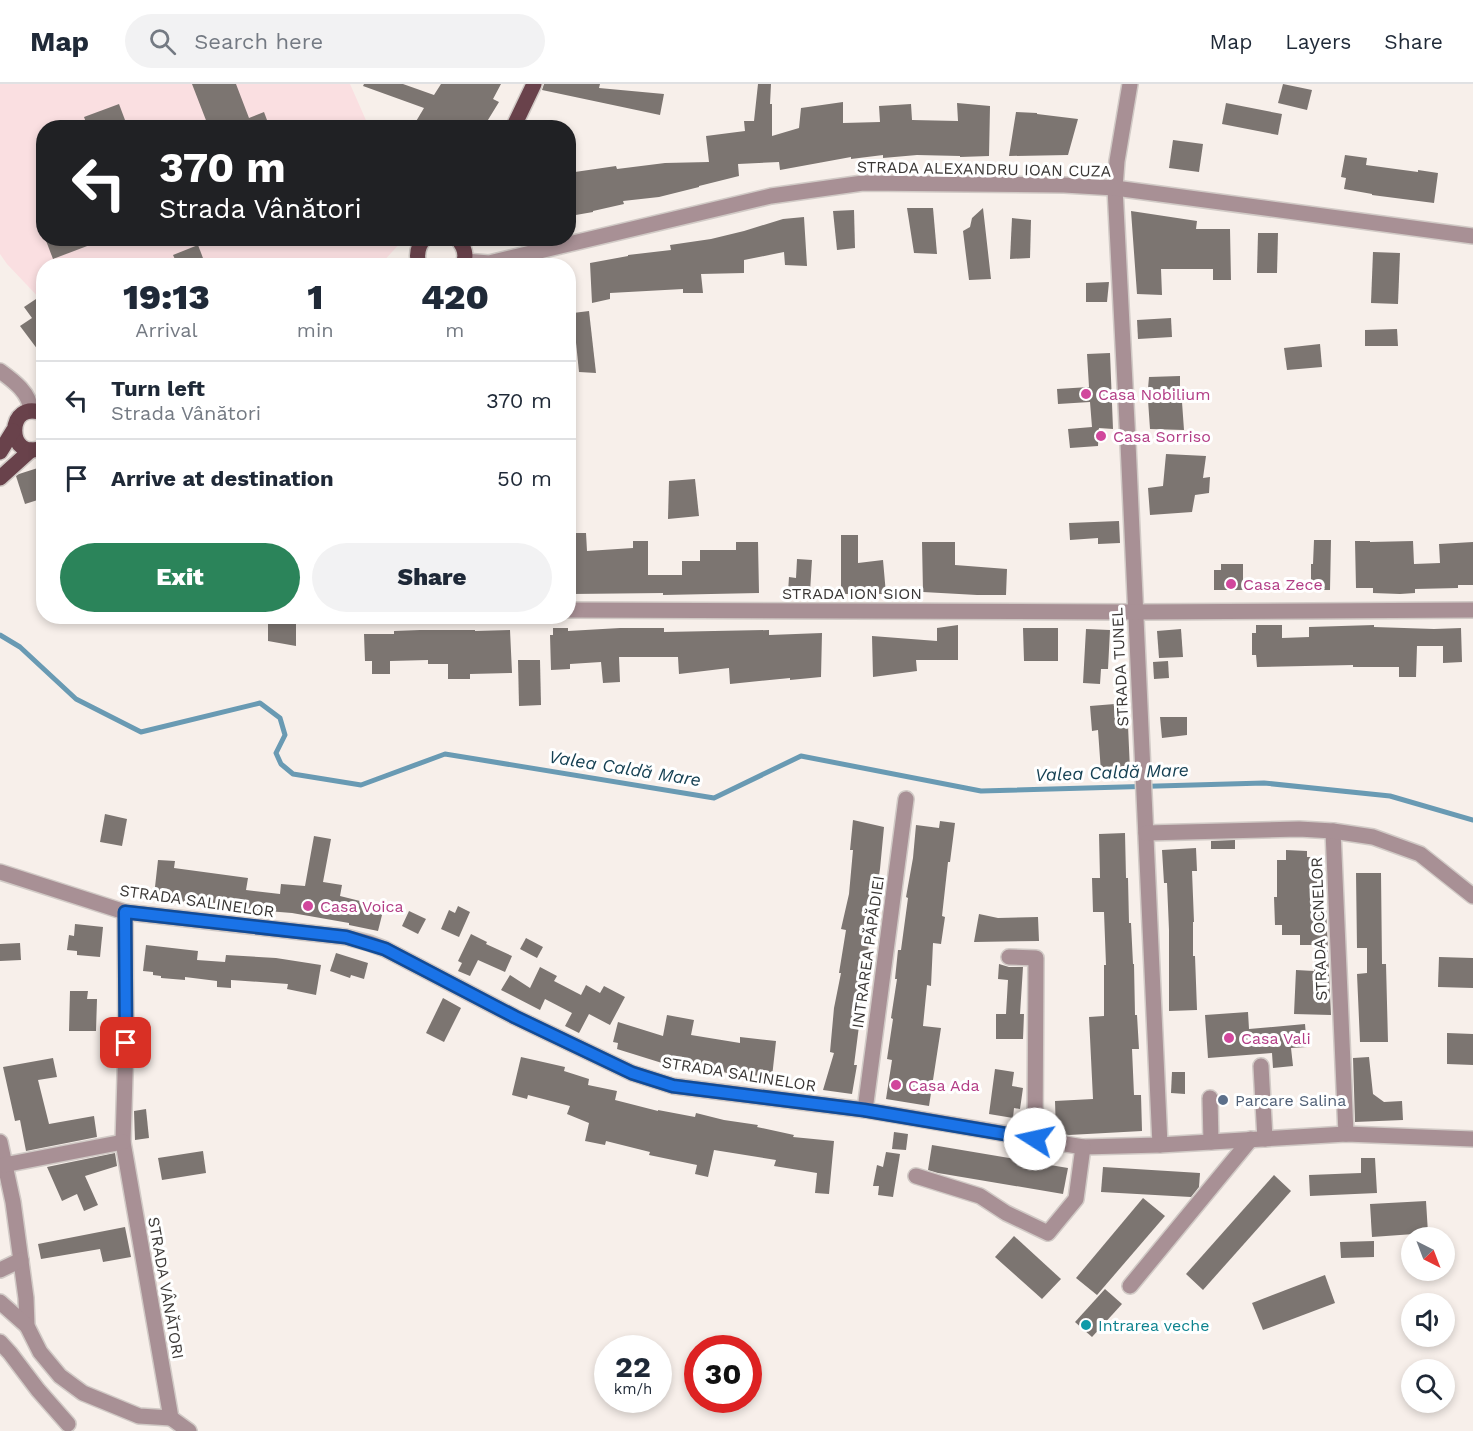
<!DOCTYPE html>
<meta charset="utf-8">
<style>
:root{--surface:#fff;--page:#f2f2f3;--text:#1f2937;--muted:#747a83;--line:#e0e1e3;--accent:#2b845a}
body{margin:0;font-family:"Work Sans",sans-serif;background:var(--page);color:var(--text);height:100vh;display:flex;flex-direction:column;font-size:22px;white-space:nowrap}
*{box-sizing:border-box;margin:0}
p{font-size:20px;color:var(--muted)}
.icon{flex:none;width:33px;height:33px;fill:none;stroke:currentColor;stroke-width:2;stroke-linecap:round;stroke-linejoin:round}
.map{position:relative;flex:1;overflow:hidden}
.details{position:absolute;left:36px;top:174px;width:540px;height:366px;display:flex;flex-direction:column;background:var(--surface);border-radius:24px;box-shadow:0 3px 9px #0003}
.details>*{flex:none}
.hud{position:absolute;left:36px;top:36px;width:540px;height:126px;border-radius:24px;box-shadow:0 3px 9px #0003;background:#202124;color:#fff;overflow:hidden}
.needle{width:39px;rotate:138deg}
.buttons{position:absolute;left:1401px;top:1143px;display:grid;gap:12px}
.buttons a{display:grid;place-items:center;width:54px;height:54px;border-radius:50%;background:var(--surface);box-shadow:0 3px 9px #0003;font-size:30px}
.speed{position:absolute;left:594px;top:1251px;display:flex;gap:12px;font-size:30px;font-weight:700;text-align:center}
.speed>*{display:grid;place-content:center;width:78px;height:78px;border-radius:50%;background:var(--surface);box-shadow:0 3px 9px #0003;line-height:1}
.speed small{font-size:15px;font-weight:400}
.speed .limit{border:9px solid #d22;background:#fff;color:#111}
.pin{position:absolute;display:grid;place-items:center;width:51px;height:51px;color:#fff;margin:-26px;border-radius:12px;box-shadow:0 3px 9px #0006}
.me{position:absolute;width:66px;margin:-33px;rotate:280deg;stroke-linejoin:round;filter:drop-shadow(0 0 4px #0008)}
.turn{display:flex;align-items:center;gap:21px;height:126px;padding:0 24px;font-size:27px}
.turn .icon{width:78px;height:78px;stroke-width:2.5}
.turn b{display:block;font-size:42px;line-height:51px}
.eta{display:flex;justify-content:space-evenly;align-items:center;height:102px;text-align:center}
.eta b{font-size:36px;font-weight:800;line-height:42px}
.action{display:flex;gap:12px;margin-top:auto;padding:12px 24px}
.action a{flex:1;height:69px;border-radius:36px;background:var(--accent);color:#fff;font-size:24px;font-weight:800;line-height:69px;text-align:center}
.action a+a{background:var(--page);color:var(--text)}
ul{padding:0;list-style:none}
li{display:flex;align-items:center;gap:18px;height:78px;padding:0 24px;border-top:2px solid var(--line)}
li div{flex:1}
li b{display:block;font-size:22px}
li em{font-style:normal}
header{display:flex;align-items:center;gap:36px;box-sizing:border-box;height:84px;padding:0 30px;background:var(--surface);border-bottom:2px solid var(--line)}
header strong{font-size:28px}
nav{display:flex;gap:33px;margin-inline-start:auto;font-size:21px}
.search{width:420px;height:54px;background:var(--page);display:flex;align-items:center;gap:15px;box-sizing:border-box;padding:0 21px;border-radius:33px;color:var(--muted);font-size:22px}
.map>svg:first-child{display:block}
.medical{fill:#fadfe1}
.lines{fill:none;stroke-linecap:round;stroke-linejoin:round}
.stream{stroke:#699ab3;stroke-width:5}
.building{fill:#7c7571}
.minor-casing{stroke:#d1cac6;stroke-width:18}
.major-casing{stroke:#d1cac6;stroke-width:18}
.minor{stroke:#a89095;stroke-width:15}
.major{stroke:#69424b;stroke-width:15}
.route-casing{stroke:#114b97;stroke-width:15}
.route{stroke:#1a73e8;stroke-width:10}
.hotel-dot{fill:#d1479c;stroke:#fff;stroke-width:2}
.service-dot{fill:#5c6f8a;stroke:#fff;stroke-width:2}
.culture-dot{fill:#0f9aa8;stroke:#fff;stroke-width:2}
.labels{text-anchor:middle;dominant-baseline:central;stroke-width:6;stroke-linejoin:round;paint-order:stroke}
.street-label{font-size:16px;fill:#3a3735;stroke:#fff}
.hotel-label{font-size:16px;fill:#b23c85;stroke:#fff;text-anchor:start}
.service-label{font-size:16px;fill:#4e5e75;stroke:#fff;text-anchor:start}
.culture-label{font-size:16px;fill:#0d838f;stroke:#fff;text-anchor:start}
.water-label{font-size:18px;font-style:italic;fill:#154053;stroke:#fff}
</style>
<header>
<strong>Map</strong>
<div class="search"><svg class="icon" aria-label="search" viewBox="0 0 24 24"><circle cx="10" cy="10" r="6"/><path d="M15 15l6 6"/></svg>Search here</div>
<nav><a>Map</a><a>Layers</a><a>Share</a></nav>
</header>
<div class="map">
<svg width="1473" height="1347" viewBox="0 0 1473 1347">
<rect width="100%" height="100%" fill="#f7efea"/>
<!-- medical -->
<path class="medical" d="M0 0H350L369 43 44 44V154L404 155 380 181 44 182 43 218 7 180 0 170Z"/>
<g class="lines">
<!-- stream -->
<path class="stream" d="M0 551 20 563 76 615 141 648 260 619 280 634 285 651 276 669 281 680 293 690 361 701 445 670 714 714 801 672 981 707 1264 699 1390 712 1473 736"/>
</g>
<!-- building -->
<g class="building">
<path d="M192 0H236L249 34 264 28 270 44H209Z"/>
<path d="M364 0H403L434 11 441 0H501L493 15 499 18 483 44H412L424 24 363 2Z"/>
<path d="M544 0H600L599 4 664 10 660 31 542 6Z"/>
<path d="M758 0H771L770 20H772V52L799 44 801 24 843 18V39L880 38 879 22 911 20 912 36 958 37 957 19 990 22 989 72 960 73V72L917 71 883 74V71L851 75V73L780 86 779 78 738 80 739 92 699 102V103L659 113 623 117 624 120 593 127V128L570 132 568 117V89L616 82 617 85 665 79 709 78 706 52 745 47 744 37H754Z"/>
<path d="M1283 0 1312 6 1307 26 1278 19Z"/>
<path d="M1226 19 1282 30 1278 51 1222 40Z"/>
<path d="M119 20 128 44H88L84 33Z"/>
<path d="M1016 28 1037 29V30L1078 35 1068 71 1009 72Z"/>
<path d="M1173 56 1203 60 1199 88 1169 84Z"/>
<path d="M1345 71 1367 74 1366 81 1418 88V86L1438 89 1434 119 1372 111V110L1344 105 1346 94 1341 93Z"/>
<path d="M907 124H933L937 170 914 169Z"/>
<path d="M983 124 991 195 969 196 963 147 970 143 972 134Z"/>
<path d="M854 126 855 164 837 166 833 127Z"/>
<path d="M1131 127 1197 137 1196 145H1230L1231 196H1213V185H1161L1162 211 1137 210Z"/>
<path d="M804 133 807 182 785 181 784 168 744 176V189L701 190 703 209H683V205L610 209V215L592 219 590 179 628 172V171L671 166 670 161 711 155 744 147 783 135Z"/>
<path d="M1012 134 1031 136 1030 174 1010 175Z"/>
<path d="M1258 149H1278L1277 189H1257Z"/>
<path d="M45 154H103V156L53 175Z"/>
<path d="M198 161 206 182H178L173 171Z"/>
<path d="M1373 168 1400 169 1398 220 1371 219Z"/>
<path d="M1109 198 1107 218H1086V199Z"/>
<path d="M36 215 44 224V274L20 242 32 234 24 223Z"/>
<path d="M589 227 596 289 579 288 573 229Z"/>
<path d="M1171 234 1172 253 1138 255 1137 236Z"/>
<path d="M1397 245 1398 262H1365V246Z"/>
<path d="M1320 260 1322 283 1287 286 1284 264Z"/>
<path d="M1110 269 1113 345 1099 344 1098 362 1070 364 1068 345 1092 343 1090 318 1058 320 1057 305 1089 303 1087 270Z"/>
<path d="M1180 292V318H1182L1184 346 1150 345 1148 316H1147L1149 293Z"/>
<path d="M1166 370 1206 372 1203 394 1210 393 1209 409 1195 411 1192 428 1150 431 1148 404 1163 402Z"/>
<path d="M44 382V414L25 420 16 392 19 390Z"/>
<path d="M695 395 699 432 668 435 669 397Z"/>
<path d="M1119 437 1120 459 1098 460V454L1070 456 1069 439Z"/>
<path d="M568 449H586L587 467 633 464V457H648V491H682V477H700V466H736V458H758L759 509 663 511V509L572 510V498H568Z"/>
<path d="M841 451H858V479L883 476 886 510H841Z"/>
<path d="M1314 456H1331L1330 506H1314V497H1311V480H1313Z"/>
<path d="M1355 457H1370V458L1413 457 1414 480 1440 479 1439 460 1473 458V501H1458V504L1415 505V509L1400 510 1373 509V504H1356Z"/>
<path d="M922 458H955V481L1007 485 1006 511H977L923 508Z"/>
<path d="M797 475 812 476 810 508H788L789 493 796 494Z"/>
<path d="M1221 480H1243V506H1214V486H1221Z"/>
<path d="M268 532H296V562L268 557Z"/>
<path d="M958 541V576H916L917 587 873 593 872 552 937 557V544Z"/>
<path d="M1256 541H1282V554L1309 553V543L1374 541V543L1434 545 1461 544 1462 578 1443 579V562H1417L1416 593H1399V583H1353V581L1257 583 1256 571H1252V549H1256Z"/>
<path d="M553 544H568V547L620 544H664V548L769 546V551L822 549 821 593 790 596V594L730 600 729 584 679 590 678 573H619L620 598 603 599 601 578 570 580V585L551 586 550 551H553Z"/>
<path d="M1023 544H1058V577H1024Z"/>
<path d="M1086 545 1110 546 1108 585H1101L1100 600 1083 599Z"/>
<path d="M1181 545 1183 573 1159 574 1157 547Z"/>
<path d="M420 546H475V547L510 546 512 589 470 590V595H448V580H428V576L390 577V590H372V577H365L364 550H394V547Z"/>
<path d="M518 576H540L541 621 519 622Z"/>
<path d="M1168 577 1169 594 1154 595 1153 578Z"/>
<path d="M1127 619 1130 686 1101 688 1098 646 1092 647 1090 622Z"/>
<path d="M1160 633H1187V651L1162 654Z"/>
<path d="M105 730 127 735 122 762 100 758Z"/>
<path d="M853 736 884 743 880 785 874 822 866 860 869 861 862 906H864L858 942H859L854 981H857L852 1010 823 1006 834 969 830 968 834 924 841 889H839L846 846 841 845 849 810 853 766H850Z"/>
<path d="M940 737 955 739 950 778H948L942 832 945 833 941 860 933 859 931 902 927 901 923 942 941 944 929 1022 886 1015 892 976 887 975 893 935 891 934 897 895H895L898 866H901L908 814 906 813 913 774 916 741 939 744Z"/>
<path d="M1125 749 1126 794H1128L1129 839H1131L1133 880H1134L1135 931H1137L1139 965H1132L1134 1011H1141L1142 1047 1069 1051 1056 1049 1055 1017 1093 1015 1089 933 1104 932V881H1106L1104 828H1093L1092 794H1100L1099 750Z"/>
<path d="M314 752 331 755 323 798 342 801 340 812 384 823 378 847 349 841V839L292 829 267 827 208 818V821L178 817 179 815 154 812 158 776 175 777 174 784 248 794 246 806 280 810 281 800 305 802Z"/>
<path d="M1235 756V765H1211V757Z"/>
<path d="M1196 764 1197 787H1192L1194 838H1193V872H1195L1197 926 1169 927V846L1167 799H1164L1162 766Z"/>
<path d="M1286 766 1307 767V773H1317V823H1326L1331 931 1294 930 1296 886 1314 887 1315 861H1300V851H1282V841H1275L1274 813H1277V776H1286Z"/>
<path d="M1356 789H1381L1382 880H1386L1388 958H1360L1357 890 1367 889V864H1357Z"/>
<path d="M458 822 470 828 459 853 441 845 449 826 455 829Z"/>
<path d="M409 827 426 835 418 850 402 842Z"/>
<path d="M979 830 998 834 1038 833 1039 857 974 858Z"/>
<path d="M75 840 103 843 100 873 77 871V867L67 866 69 851 74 852Z"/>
<path d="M471 850 487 858 486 860 512 872 505 888 478 876 470 892 458 887 462 879 458 877Z"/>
<path d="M526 854 543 863 537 874 520 865Z"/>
<path d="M20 859 21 876 0 877V860Z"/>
<path d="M146 861 198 867 197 876 225 878 226 871 276 874 321 881 316 911 287 905 288 900 231 896V904L217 903V897L185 893V896L161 894V892L153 891V888L143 887Z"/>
<path d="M336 869 368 879 364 895 351 891 350 894 330 887Z"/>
<path d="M1439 873 1473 874V904L1438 903Z"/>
<path d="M999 880 1009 883H1023L1020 930H1024L1023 955H996V930H1006L1008 896 998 895Z"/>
<path d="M540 883 557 892 554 897 581 911 586 901 600 909 604 902 625 913 610 941 589 930 579 949 565 942 572 929 545 915 540 926 501 906 510 891 530 904Z"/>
<path d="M70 907H88L87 915H97L96 947H69Z"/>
<path d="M443 914 461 924 444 958 426 949Z"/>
<path d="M1248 928 1249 945 1305 940 1307 963 1291 964 1293 982 1273 984 1272 969 1208 974 1205 931Z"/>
<path d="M667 931 694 936 691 951 740 959V953L776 957 772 993 719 988 662 979 617 965 618 959 613 958 618 938 663 952Z"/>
<path d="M1447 949 1473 950V981L1447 980Z"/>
<path d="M521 973 565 983 564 987 589 995 588 1001 617 1007 615 1016 658 1027V1026L695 1033 696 1029 724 1036 758 1041 757 1043 794 1051 793 1053 834 1057 829 1110 815 1109 817 1089 774 1082 776 1076 714 1066 708 1093 695 1090 697 1081 649 1071 650 1068 606 1057 605 1061 585 1057 589 1039 567 1030 570 1022 528 1011 527 1015 512 1011Z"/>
<path d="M1369 973 1373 1010 1384 1018 1402 1017 1403 1036 1355 1038 1353 974Z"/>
<path d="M53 974 57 993 38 996 49 1040 94 1032 97 1053 26 1067 20 1036 15 1037 3 983Z"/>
<path d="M995 985 1014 988 1012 1002 1023 1004 1020 1025 1014 1024 1013 1034 989 1030Z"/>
<path d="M1172 988H1185V1010L1171 1009Z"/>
<path d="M146 1025 149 1054 135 1056 134 1027Z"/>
<path d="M894 1048 908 1050 906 1066 892 1065Z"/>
<path d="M932 1061 1068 1084 1063 1110 938 1089 928 1086Z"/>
<path d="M203 1067 206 1089 162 1096 158 1074Z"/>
<path d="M886 1068 900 1070 893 1113 878 1111 879 1102H873L877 1081 883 1083Z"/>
<path d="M115 1069 117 1082 85 1092 98 1121 84 1127 77 1110 62 1117 47 1083Z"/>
<path d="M1361 1074H1375L1377 1109 1310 1112 1309 1091 1361 1089Z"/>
<path d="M1103 1083 1200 1089 1199 1103 1191 1113 1101 1108Z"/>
<path d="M1274 1091 1291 1107 1203 1206 1186 1190Z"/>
<path d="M1143 1114 1165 1132 1097 1211 1076 1194Z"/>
<path d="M1426 1117 1428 1149 1372 1153 1370 1120Z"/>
<path d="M125 1143 131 1173 103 1178 100 1165 41 1175 38 1160Z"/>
<path d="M1014 1152 1061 1195 1042 1215 995 1173Z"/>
<path d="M1374 1157V1173L1341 1174 1340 1158Z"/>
<path d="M1325 1191 1335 1219 1263 1246 1252 1219Z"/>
<path d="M1105 1205 1122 1220 1092 1253 1075 1238Z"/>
</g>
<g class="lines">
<defs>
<g id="minor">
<path d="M1130 0 1117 77 1115 104 1128 359 1160 1061"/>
<path d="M465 177 489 179 771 112 863 99 1064 101 1115 104 1473 152"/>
<path d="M0 287C14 297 30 309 31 327"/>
<path d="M568 526 1136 528 1473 526"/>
<path d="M1333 747 1346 1050"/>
<path d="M1146 749 1299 745 1333 747 1373 753 1420 770 1473 812"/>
<path d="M0 788 125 828 346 853 369 859 385 865 515 933 632 989 673 1002 865 1026 1083 1063 1160 1061 1346 1050 1473 1055"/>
<path d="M125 828 126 959 123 1058 171 1334 189 1347"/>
<path d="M1009 873 1036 874 1035 1055"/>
<path d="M1261 982 1265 1055"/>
<path d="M1210 1014 1211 1058"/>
<path d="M865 1026 906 715"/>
<path d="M0 1058 13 1118 26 1214 27 1242 40 1268 60 1292 83 1309 139 1332 171 1334"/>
<path d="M4 1081 123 1058"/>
<path d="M916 1092 980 1112 1006 1129 1048 1149 1076 1115 1083 1063"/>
<path d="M0 1186 21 1176"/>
<path d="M1130 1202 1251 1055"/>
<path d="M0 1218 27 1242"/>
<path d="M0 1258 10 1269 38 1306 68 1340"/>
</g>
<g id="major">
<path d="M513 44 534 0"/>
<path d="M457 154C464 162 468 172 462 182"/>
<path d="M419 182C416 171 417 162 425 154"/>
<path d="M44 330C5 312 5 381 44 363"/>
<path d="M0 368 13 347"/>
<path d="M0 394 31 366"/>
</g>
</defs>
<!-- minor casing -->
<use href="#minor" class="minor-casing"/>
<!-- major casing -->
<use href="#major" class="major-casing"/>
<!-- minor -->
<use href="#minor" class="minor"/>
<!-- major -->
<use href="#major" class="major"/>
</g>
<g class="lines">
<defs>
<path id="route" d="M126 959 125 828 346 853 385 865 515 933 632 989 673 1002 864 1026 1035 1055"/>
</defs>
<!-- route casing -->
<use href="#route" class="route-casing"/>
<!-- route -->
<use href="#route" class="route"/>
</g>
<!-- markers -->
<g class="hotel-dot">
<circle cx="1086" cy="310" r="6"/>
<circle cx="1101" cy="352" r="6"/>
<circle cx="1231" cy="500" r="6"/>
<circle cx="308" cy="822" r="6"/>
<circle cx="1229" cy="954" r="6"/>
<circle cx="896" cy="1001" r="6"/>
</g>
<circle class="service-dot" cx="1223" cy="1016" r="6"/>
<circle class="culture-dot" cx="1086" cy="1241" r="6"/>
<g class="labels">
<!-- street labels -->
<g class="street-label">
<text transform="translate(984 85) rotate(1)">STRADA ALEXANDRU IOAN CUZA</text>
<text x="852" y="509">STRADA ION SION</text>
<text transform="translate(1120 583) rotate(-93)">STRADA TUNEL</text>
<text transform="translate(197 817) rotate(8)">STRADA SALINELOR</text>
<text transform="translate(1319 845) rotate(-92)">STRADA OCNELOR</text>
<text transform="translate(868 868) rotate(-82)">INTRAREA PĂPĂDIEI</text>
<text transform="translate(739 990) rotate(9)">STRADA SALINELOR</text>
<text transform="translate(166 1204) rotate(80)">STRADA VÂNĂTORI</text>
</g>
<!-- hotel labels -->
<g class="hotel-label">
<text x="1098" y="310">Casa Nobilium</text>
<text x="1113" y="352">Casa Sorriso</text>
<text x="1243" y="500">Casa Zece</text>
<text x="320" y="822">Casa Voica</text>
<text x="1241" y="954">Casa Vali</text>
<text x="908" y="1001">Casa Ada</text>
</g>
<!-- service labels -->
<g class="service-label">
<text x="1235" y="1016">Parcare Salina</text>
</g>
<!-- culture labels -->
<g class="culture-label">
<text x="1098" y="1241">Intrarea veche</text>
</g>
<!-- water labels -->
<g class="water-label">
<text transform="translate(625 684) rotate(9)">Valea Caldă Mare</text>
<text transform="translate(1112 688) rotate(-2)">Valea Caldă Mare</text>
</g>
</g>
</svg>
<div class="buttons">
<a><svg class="needle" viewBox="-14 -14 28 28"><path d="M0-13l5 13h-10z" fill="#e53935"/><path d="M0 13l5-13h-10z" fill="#747a83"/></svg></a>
<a><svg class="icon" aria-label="sound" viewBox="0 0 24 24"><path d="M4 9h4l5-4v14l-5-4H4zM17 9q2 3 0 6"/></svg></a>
<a><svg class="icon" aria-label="search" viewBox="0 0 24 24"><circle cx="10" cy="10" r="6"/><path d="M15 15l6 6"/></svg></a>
</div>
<div class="speed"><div>22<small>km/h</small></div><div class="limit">30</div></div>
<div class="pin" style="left:126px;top:959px;background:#d93025"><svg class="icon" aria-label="arrive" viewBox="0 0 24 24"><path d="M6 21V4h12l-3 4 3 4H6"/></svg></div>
<svg class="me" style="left:1035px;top:1055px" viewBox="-20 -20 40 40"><circle r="19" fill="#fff"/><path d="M0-13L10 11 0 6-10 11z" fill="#1a73e8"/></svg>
<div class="hud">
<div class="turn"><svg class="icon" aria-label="left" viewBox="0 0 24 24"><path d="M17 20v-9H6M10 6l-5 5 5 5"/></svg><div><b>370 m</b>Strada Vânători</div></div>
</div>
<section class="details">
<div class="eta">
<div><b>19:13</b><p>Arrival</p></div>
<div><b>1</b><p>min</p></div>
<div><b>420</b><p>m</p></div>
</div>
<ul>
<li><svg class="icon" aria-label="left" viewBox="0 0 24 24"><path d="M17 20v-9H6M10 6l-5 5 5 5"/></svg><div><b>Turn left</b><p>Strada Vânători</p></div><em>370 m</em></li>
<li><svg class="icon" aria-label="arrive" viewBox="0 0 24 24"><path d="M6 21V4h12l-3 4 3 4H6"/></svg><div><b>Arrive at destination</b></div><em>50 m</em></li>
</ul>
<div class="action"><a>Exit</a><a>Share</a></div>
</section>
</div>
